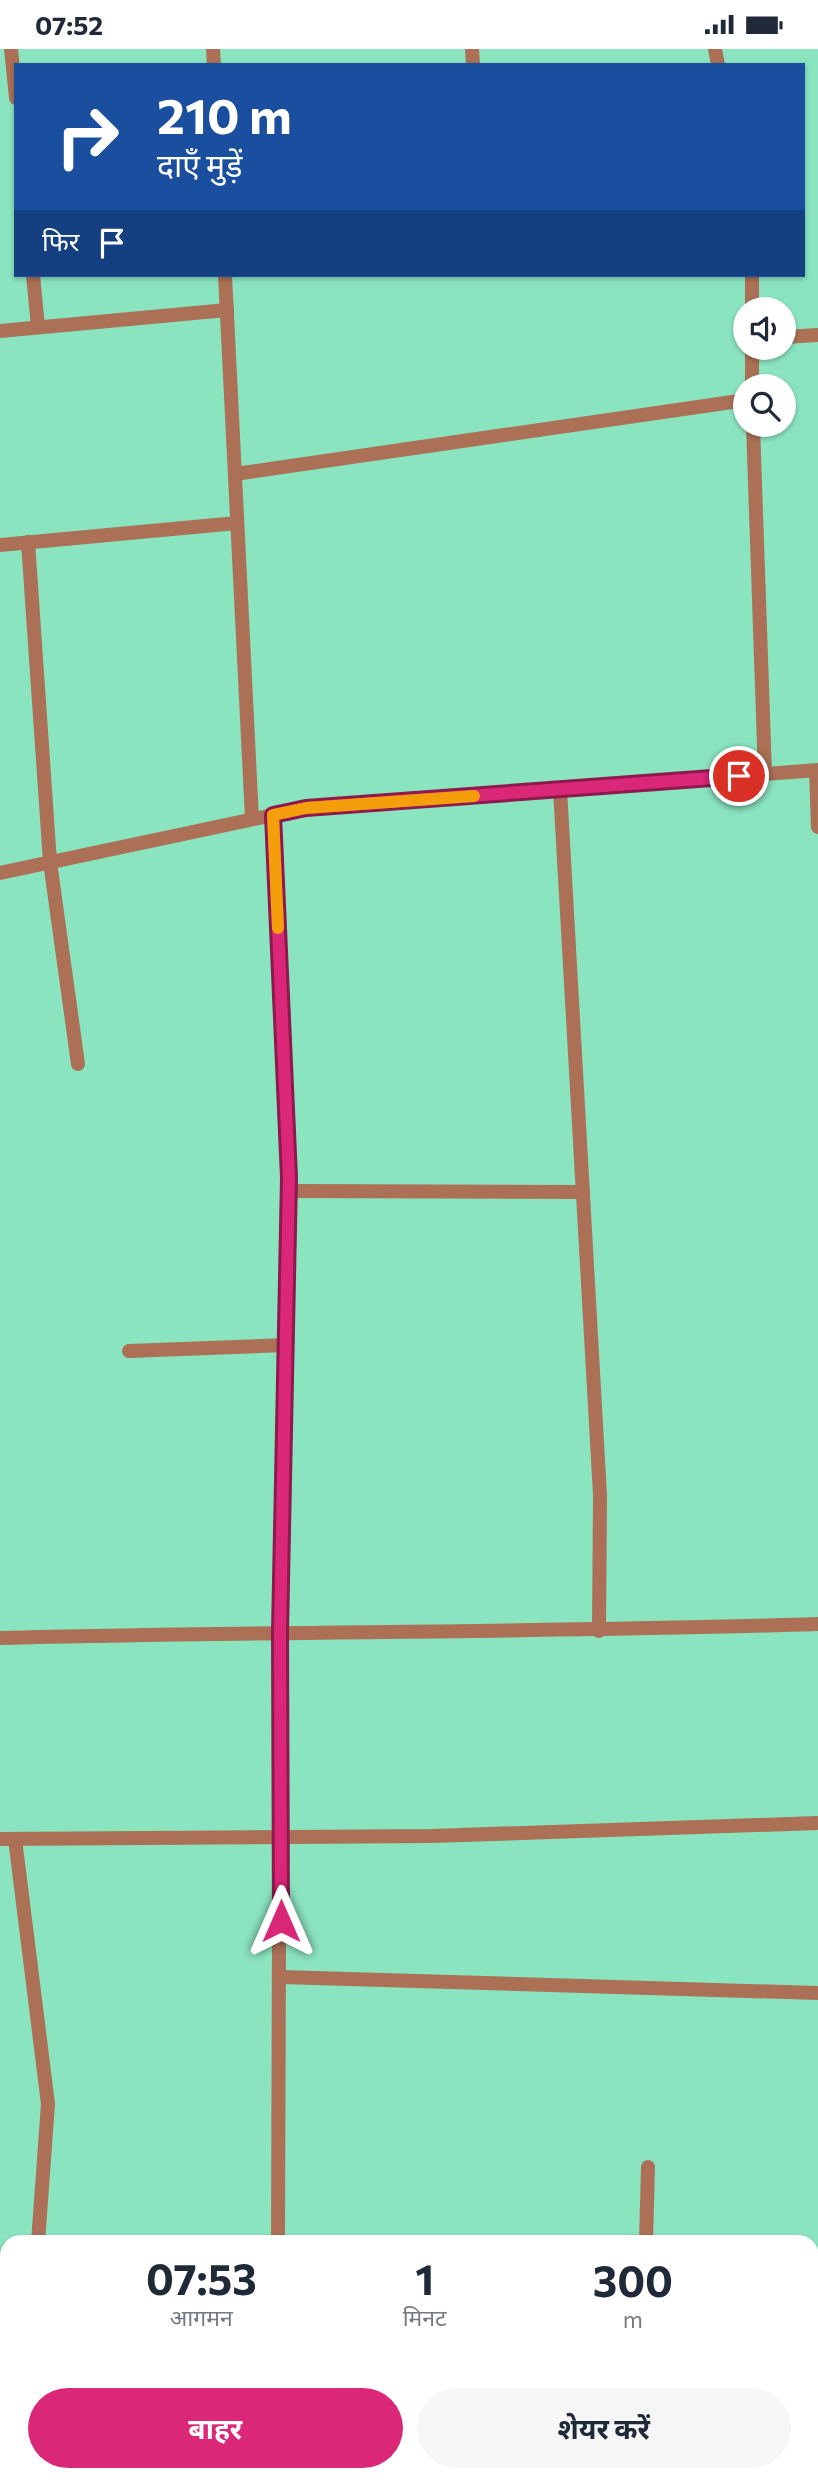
<!DOCTYPE html>
<html lang="hi">
<meta charset="utf-8">
<style>
:root{--surface:#fff;--page:#f6f6f7;--text:#1f2937;--muted:#747a83;--accent:#db2777}
body{margin:0;font-family:Commissioner,"Noto Sans Devanagari",sans-serif;background:var(--page);color:var(--text);height:100vh;display:flex;flex-direction:column;font-size:26px;white-space:nowrap}
*{box-sizing:border-box;margin:0}
p{font-size:23px;color:var(--muted)}
.icon{flex:none;width:38px;height:38px;fill:none;stroke:currentColor;stroke-width:2;stroke-linecap:round;stroke-linejoin:round}
.map{position:relative;flex:1;overflow:hidden}
.drawer{position:absolute;left:0px;top:2186px;width:819px;height:247px;display:flex;flex-direction:column;background:var(--surface);border-radius:21px 21px 0 0;box-shadow:0 2px 5px #0004}
.drawer>*{flex:none}
.top-card{position:absolute;left:14px;top:14px;width:791px;height:214px;border-radius:0px;box-shadow:0 2px 5px #0004;background:#1a4fa0;color:#fff;overflow:hidden}
.fabs{position:absolute;left:733px;top:248px;display:grid;gap:14px}
.fabs a{display:grid;place-items:center;width:63px;height:63px;border-radius:50%;background:var(--surface);box-shadow:0 2px 5px #0004;font-size:35px}
.pin{position:absolute;display:grid;place-items:center;width:60px;height:60px;color:#fff;margin:-30px;border:4px solid #fff;border-radius:50%;box-shadow:0 2px 7px #0007}
.me{position:absolute;width:77px;margin:-38px;rotate:0deg;stroke-linejoin:round;filter:drop-shadow(0 0 5px #0008)}
.turn{display:flex;align-items:center;gap:24px;height:147px;padding:0 28px;font-size:32px}
.turn .icon{width:91px;height:91px;stroke-width:2.5}
.turn b{display:block;font-size:49px;line-height:60px}
.then{display:flex;align-items:center;height:66px;padding:0 28px;background:#0003;gap:14px;font-size:26px}
.eta{display:flex;justify-content:space-evenly;align-items:center;height:119px;text-align:center}
.eta b{font-size:42px;font-weight:700;line-height:49px}
.action{display:flex;gap:14px;margin-top:auto;padding:14px 28px}
.action a{flex:1;height:80px;border-radius:42px;background:var(--accent);color:#fff;font-size:28px;font-weight:700;line-height:80px;text-align:center}
.action a+a{background:var(--page);color:var(--text)}
.status{display:flex;justify-content:space-between;align-items:center;height:49px;padding:0 35px;background:var(--surface);direction:ltr}
.status svg{height:19px;fill:currentColor}
.map>svg:first-child{display:block}
.lines{fill:none;stroke-linecap:round;stroke-linejoin:round}
.minor{stroke:#ab7055;stroke-width:14}
.route-casing{stroke:#8e194d;stroke-width:18}
.route{stroke:#db2777;stroke-width:12}
.slow{stroke:#f59e0b;stroke-width:12}
</style>
<div class="status"><b>07:52</b><svg viewBox="0 0 49 12"><path d="M0 12V9h3v3zM5 12V6h3v6zM10 12V3h3v9zM15 12V0h3v12zM26 1h20v11H26zM47 4h2v5h-2z"/></svg></div>
<div class="map">
<svg width="818" height="2431" viewBox="0 0 818 2431">
<rect width="100%" height="100%" fill="#8be4c0"/>
<g class="lines">
<!-- minor -->
<g class="minor">
<path d="M11 0 16 49"/>
<path d="M213 0 214 16"/>
<path d="M472 0 473 16"/>
<path d="M715 0 718 16"/>
<path d="M33 226 38 278"/>
<path d="M225 226 252 770"/>
<path d="M752 226V261"/>
<path d="M0 282 227 261"/>
<path d="M784 288 818 286"/>
<path d="M752 299V338"/>
<path d="M753 376 765 725"/>
<path d="M235 425 746 351"/>
<path d="M28 493 50 813 78 1015"/>
<path d="M0 496 237 474"/>
<path d="M816 722 818 778"/>
<path d="M560 740 600 1446 599 1582"/>
<path d="M273 766 289 1128 280 1583 278 2193"/>
<path d="M0 824 306 759 818 721"/>
<path d="M289 1142 583 1143"/>
<path d="M129 1302 286 1296"/>
<path d="M0 1589C273 1582 545 1584 818 1575"/>
<path d="M0 1790 432 1787 818 1774"/>
<path d="M15 1790 48 2055 38 2193"/>
<path d="M281 1928 818 1944"/>
<path d="M646 2193 648 2118"/>
<path d="M0 2255H7"/>
<path d="M812 2290H818"/>
<path d="M5 2431 7 2421"/>
<path d="M264 2431 265 2426"/>
<path d="M440 2431V2426"/>
<path d="M632 2431V2426"/>
</g>
</g>
<g class="lines">
<defs>
<path id="route" d="M281 1872 280 1583 289 1128 273 766 306 759 739 727"/>
</defs>
<!-- route casing -->
<use href="#route" class="route-casing"/>
<!-- route -->
<use href="#route" class="route"/>
<!-- slow -->
<path class="slow" d="M278 879 273 766 306 759 474 747"/>
</g>
</svg>
<div class="fabs">
<a><svg class="icon" aria-label="sound" viewBox="0 0 24 24"><path d="M4 9h4l5-4v14l-5-4H4zM17 9q2 3 0 6"/></svg></a>
<a><svg class="icon" aria-label="search" viewBox="0 0 24 24"><circle cx="10" cy="10" r="6"/><path d="M15 15l6 6"/></svg></a>
</div>
<div class="pin" style="left:739px;top:727px;background:#d93025"><svg class="icon" aria-label="arrive" viewBox="0 0 24 24"><path d="M6 21V4h12l-3 4 3 4H6"/></svg></div>
<svg class="me" style="left:281px;top:1872px" viewBox="-20 -20 40 40"><path d="M0-17L14 15 0 8-14 15z" fill="#db2777" stroke="#fff" stroke-width="4"/></svg>
<div class="top-card">
<div class="turn"><svg class="icon" aria-label="right" viewBox="0 0 24 24"><path d="M7 20v-9h11M14 6l5 5-5 5"/></svg><div><b>210 m</b>दाएँ मुड़ें</div></div>
<div class="then">फिर<svg class="icon" aria-label="arrive" viewBox="0 0 24 24"><path d="M6 21V4h12l-3 4 3 4H6"/></svg></div>
</div>
<section class="drawer">
<div class="eta">
<div><b>07:53</b><p>आगमन</p></div>
<div><b>1</b><p>मिनट</p></div>
<div><b>300</b><p>m</p></div>
</div>
<div class="action"><a>बाहर</a><a>शेयर करें</a></div>
</section>
</div>
